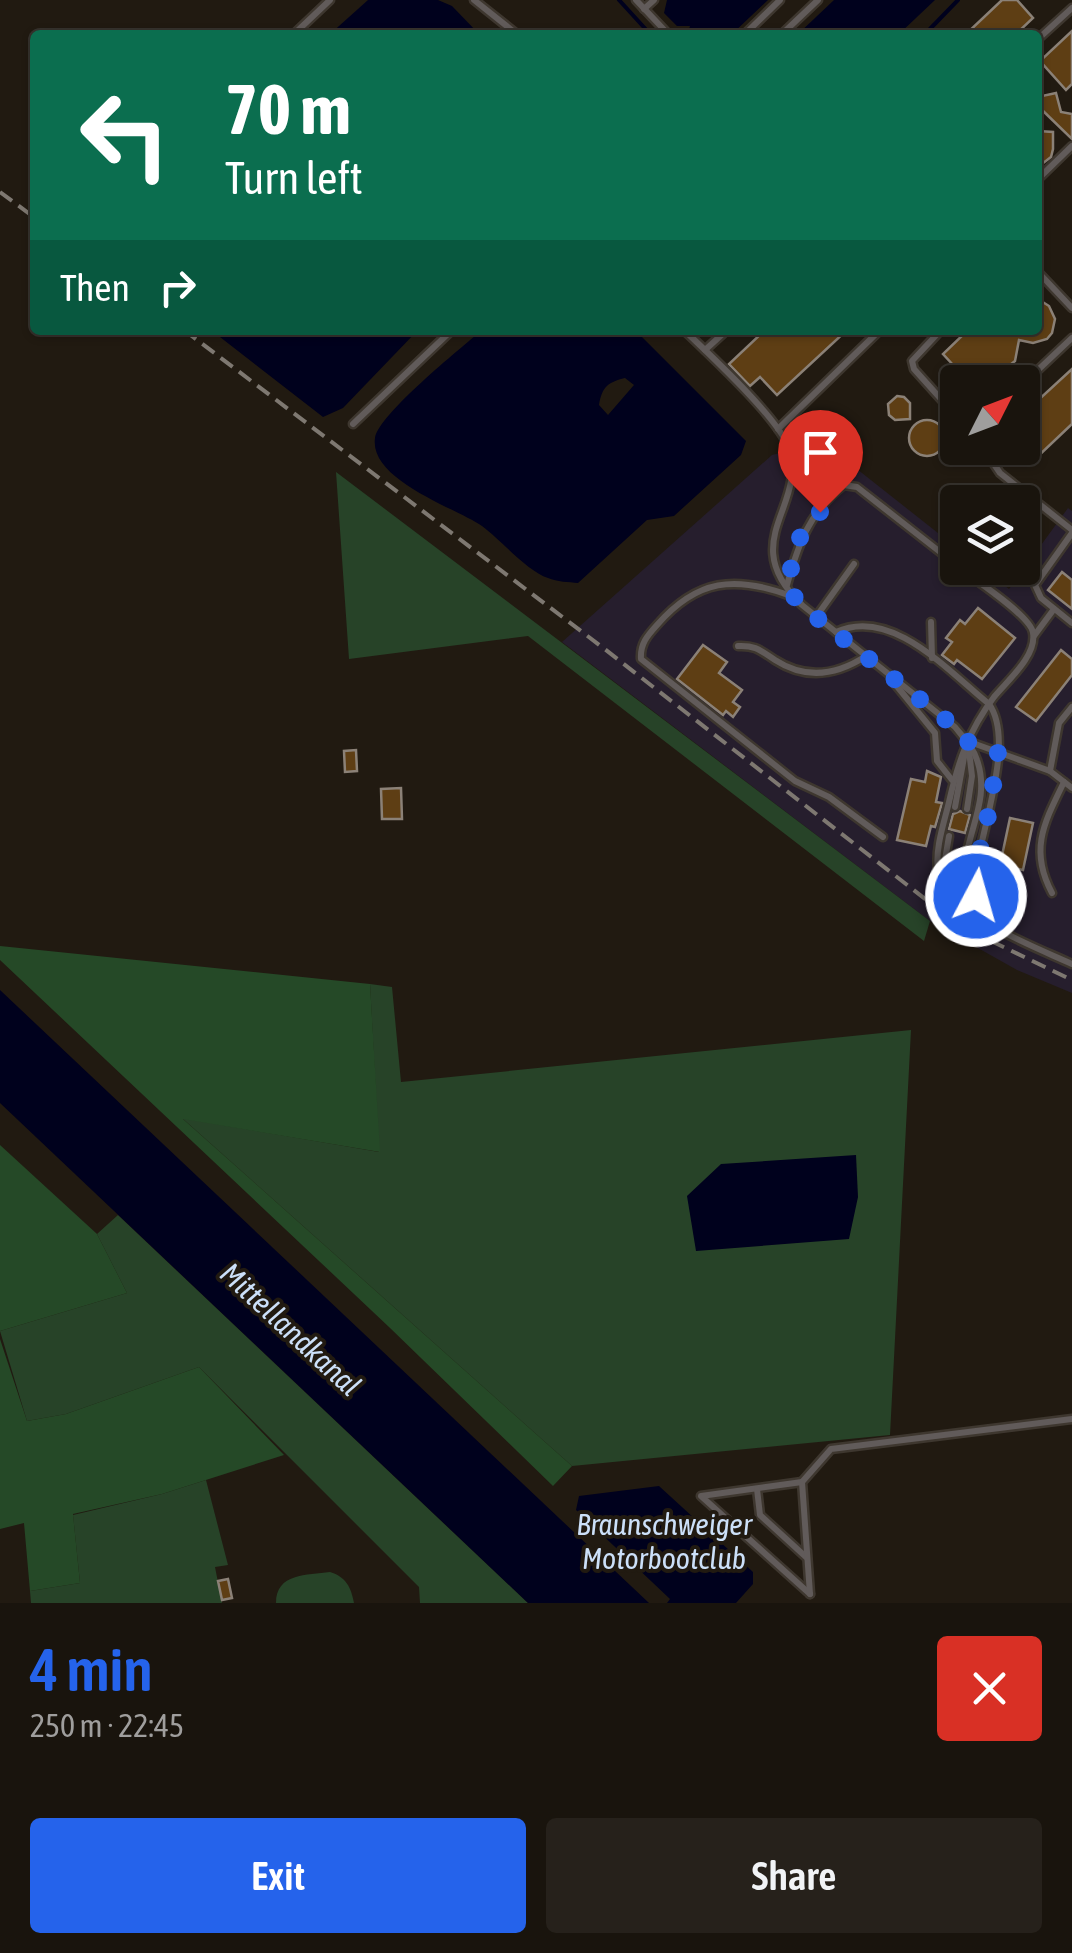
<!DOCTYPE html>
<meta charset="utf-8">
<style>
:root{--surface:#19140d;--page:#26211b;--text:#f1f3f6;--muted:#9f9e9d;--line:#37332e;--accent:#2563eb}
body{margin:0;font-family:"Asap Condensed",sans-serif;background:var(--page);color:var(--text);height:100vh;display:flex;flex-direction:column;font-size:38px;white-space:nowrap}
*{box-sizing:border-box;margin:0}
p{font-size:32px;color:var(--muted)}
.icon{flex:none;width:55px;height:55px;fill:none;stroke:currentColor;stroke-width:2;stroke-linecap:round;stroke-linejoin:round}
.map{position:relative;height:1603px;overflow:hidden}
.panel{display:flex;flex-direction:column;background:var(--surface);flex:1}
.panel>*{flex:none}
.hud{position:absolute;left:30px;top:30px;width:1012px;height:305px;border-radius:10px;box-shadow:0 2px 8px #0004,0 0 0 2px var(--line);background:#0b6e4f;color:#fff;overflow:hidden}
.needle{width:65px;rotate:48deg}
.fabs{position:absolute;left:940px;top:365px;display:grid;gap:20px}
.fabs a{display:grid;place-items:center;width:100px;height:100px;border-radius:10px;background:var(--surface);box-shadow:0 2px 8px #0004,0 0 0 2px var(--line);font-size:50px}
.pin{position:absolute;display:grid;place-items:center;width:85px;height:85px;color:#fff;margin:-102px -42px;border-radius:50% 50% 50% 0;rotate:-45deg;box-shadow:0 0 10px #0007}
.pin .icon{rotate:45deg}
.me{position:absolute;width:110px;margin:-55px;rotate:6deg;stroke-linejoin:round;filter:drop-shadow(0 0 8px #0008)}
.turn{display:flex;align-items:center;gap:35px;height:210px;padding:0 30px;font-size:45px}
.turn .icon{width:130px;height:130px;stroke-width:2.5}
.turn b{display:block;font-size:70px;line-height:85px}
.then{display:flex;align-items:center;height:95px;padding:0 30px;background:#0003;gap:20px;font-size:38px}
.round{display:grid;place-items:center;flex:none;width:105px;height:105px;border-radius:10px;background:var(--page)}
.overview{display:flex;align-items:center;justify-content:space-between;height:170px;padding:0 30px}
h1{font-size:60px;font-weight:600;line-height:75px;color:var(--accent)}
.action{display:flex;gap:20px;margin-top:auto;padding:20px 30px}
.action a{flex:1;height:115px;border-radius:10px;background:var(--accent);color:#fff;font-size:40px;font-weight:600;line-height:115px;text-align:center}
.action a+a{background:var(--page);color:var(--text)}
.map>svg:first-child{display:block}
.industrial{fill:#261e2d}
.green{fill:#274328}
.forest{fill:#254927}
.water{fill:#00011d;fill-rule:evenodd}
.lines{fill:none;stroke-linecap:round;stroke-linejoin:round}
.stream{stroke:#00011d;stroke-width:4}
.building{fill:#5e3e14;stroke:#8b8177;stroke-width:2.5}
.service-casing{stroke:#3e372f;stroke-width:11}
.service{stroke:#615b5a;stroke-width:6}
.rail{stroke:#7e7871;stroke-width:4;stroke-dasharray:15 8;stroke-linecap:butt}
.route{stroke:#2563eb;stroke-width:18;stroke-dasharray:0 32.4}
.labels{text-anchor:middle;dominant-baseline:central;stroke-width:8;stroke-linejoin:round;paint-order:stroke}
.water-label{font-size:30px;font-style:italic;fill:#cce0f9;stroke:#211a11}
</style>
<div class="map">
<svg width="1072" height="1603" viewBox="0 0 1072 1603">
<rect width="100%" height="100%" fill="#211a11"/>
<!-- industrial -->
<path class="industrial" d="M807 446 843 458 957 548 958 568H982L1009 589 1068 508 1072 511V993L1017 970 930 921 562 642 772 455Z"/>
<!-- green -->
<g class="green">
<path d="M336 472 930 921 924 941 528 636 349 659Z"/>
<path d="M370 984 392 987 401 1082 911 1030 890 1435 572 1466 182 1118 379 1152Z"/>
<path d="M118 1215 528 1603H420L419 1587 199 1367 66 1414 27 1421 0 1331 127 1293 97 1234Z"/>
<path d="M206 1480 228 1565 215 1567 222 1603H31L30 1591 80 1583 73 1515 162 1494Z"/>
<path d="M330 1572C346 1577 351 1587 354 1603H276C276 1573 307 1575 330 1572Z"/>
</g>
<!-- forest -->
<g class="forest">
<path d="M0 946 370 984 380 1152 183 1119 572 1466 553 1486 389 1327 0 960Z"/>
<path d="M0 1145 97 1234 127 1293 0 1331Z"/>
<path d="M0 1339 27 1421 66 1414 199 1367 284 1455 162 1494 73 1514 80 1583 30 1591 24 1523 0 1529Z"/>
</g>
<!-- water -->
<g class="water">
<path d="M368 0H438L452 6 480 35H329Z"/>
<path d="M667 0H768L731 35H687L690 26H677L664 13Z"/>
<path d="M834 0H935L898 35H797Z"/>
<path d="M211 330H418L343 408 323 417Z"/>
<path d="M482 330H635L746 441 741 455 674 516 647 520 578 583C569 582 557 582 548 578 527 571 501 540 482 526 456 508 369 480 375 438 379 414 460 349 482 330ZM625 378 634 385 608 415 599 405C602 387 608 382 625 378Z"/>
<path d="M0 990 649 1603H528L0 1103Z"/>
<path d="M856 1155 858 1197 849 1239 696 1251 687 1196 721 1164Z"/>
<path d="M659 1486 753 1572V1584L736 1603H667L670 1599 576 1510 579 1496Z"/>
</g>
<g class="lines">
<!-- stream -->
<g class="stream">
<path d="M619 0 651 35"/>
<path d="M929 35 928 31 958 0"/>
</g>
</g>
<!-- building -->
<g class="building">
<path d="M1002 0H1017L1033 18 1015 35H965Z"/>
<path d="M1072 31V84L1066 90 1040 61Z"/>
<path d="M1056 93 1061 112 1072 114V139L1039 107 1042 96Z"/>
<path d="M1038 131 1053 132V149L1051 157 1038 167Z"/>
<path d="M1038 299 1049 306 1055 319 1052 333 1047 339 1033 343 1019 340 1015 361 1006 368 990 369 991 382H948L954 366 943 354 968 330H1038Z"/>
<path d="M765 330H847L777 395 760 377 750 386 729 364Z"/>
<path d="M1072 369V424L1033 461 1022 450V415Z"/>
<path d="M897 396 904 397 910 403V419L895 420 889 415 888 404Z"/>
<circle cx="927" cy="438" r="18"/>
<path d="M1062 572 1072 580V609L1048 590Z"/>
<path d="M978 608 1015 638 982 679 957 660 954 664 942 655 952 642 946 638 960 620 965 624Z"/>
<path d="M703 645 727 662 719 673 742 690 733 702 740 707 733 717 726 711 723 715 677 679Z"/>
<path d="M1061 650 1072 659V675L1036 721 1016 707Z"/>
<path d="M356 750 357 771 345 772 344 751Z"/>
<path d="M927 771 941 777 936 802 942 803 935 827 931 826 926 846 897 840 911 779 925 782Z"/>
<path d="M401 788 402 819H382L381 789Z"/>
<path d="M960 811 970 815 965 833 949 829 953 814Z"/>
<path d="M1010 818 1033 823 1023 870 1000 865Z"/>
<path d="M228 1579 232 1598 222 1600 218 1581Z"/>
</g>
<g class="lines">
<defs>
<g id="service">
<path d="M474 0 518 35"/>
<path d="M636 0 669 35"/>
<path d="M644 9 654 0"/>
<path d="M293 35 330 0"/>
<path d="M744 35 780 0"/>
<path d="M781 35 818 0"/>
<path d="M1038 39 1072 8"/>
<path d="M1038 179 1072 146"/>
<path d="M1038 272 1072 308"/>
<path d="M684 330C709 354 777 417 788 446 810 506 734 540 802 605L955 727C963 737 973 747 977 760 997 817 937 859 983 920"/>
<path d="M941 330 912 361 914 369 958 418"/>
<path d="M705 350 727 330"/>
<path d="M1022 385 1072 338"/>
<path d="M353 424 452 330"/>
<path d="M778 429 880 330"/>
<path d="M983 448 1000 473 1072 530"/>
<path d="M1072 533 1035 585 1041 598 1072 623"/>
<path d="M959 568C974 579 1031 616 1033 633 1037 656 1007 681 994 697 969 730 958 762 949 802 944 823 935 848 938 870 944 914 1036 947 1072 964"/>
<path d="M787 585C798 545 809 512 844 485L857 487 958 566"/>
<path d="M791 596C735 575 697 579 657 625 647 636 640 644 641 659L795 781 829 797 883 837"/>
<path d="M816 617 854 564"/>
<path d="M931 622 932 658"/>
<path d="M836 632C892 606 949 672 989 704 1017 743 977 839 974 886L980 906 1000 926"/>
<path d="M1034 636 1054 609"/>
<path d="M738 646C756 645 761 651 775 660 806 680 837 675 866 656"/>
<path d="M891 679 935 733 937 761 952 780"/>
<path d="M967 741 1050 771 1072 788"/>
<path d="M1050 771 1059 723 1072 707"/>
<path d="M955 807 965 752"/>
<path d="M967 809 972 776 969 751"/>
<path d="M949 836 944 866 950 893"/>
<path d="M957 854V889L967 906"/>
<path d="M1052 893C1029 850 1044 823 1064 782"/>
<path d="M802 1482 701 1496 810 1594"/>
<path d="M757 1489 760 1515 806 1557"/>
<path d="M810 1594 802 1482 831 1449 1072 1419"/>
</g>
</defs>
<!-- service casing -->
<use href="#service" class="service-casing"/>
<!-- service -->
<use href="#service" class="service"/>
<!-- rail -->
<g class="rail">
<path d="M0 192 35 218"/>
<path d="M184 330 602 647 929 902 987 939 1072 980"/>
</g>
</g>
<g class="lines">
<!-- route -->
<path class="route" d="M820 512 799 539 786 587 802 606 955 727 966 741 998 752 990 807 974 876 976 896"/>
</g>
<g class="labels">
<!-- water labels -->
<g class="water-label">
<text transform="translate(291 1329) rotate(43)">Mittellandkanal</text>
<text x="664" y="1524">Braunschweiger<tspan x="664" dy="34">Motorbootclub</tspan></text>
</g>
</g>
</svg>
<div class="fabs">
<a><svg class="needle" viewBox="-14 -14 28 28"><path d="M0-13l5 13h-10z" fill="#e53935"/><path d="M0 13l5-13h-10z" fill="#9f9e9d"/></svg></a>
<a><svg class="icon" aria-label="layers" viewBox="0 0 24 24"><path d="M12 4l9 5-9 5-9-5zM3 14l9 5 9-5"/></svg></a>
</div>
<div class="pin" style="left:820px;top:512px;background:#d93025"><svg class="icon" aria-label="arrive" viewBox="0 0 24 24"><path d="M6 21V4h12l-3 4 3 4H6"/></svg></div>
<svg class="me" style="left:976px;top:896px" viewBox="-20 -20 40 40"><circle r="17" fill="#2563eb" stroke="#fff" stroke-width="3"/><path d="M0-11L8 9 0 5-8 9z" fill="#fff"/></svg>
<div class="hud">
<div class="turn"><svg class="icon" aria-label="left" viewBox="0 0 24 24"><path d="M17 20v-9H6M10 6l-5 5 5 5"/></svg><div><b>70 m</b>Turn left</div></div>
<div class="then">Then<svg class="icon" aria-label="right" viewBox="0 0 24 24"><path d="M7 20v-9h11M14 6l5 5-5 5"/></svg></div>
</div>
</div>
<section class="panel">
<div class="overview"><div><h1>4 min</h1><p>250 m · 22:45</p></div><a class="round" style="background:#d93025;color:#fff"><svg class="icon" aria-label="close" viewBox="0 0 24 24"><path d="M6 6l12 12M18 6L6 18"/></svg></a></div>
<div class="action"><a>Exit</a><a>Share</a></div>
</section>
